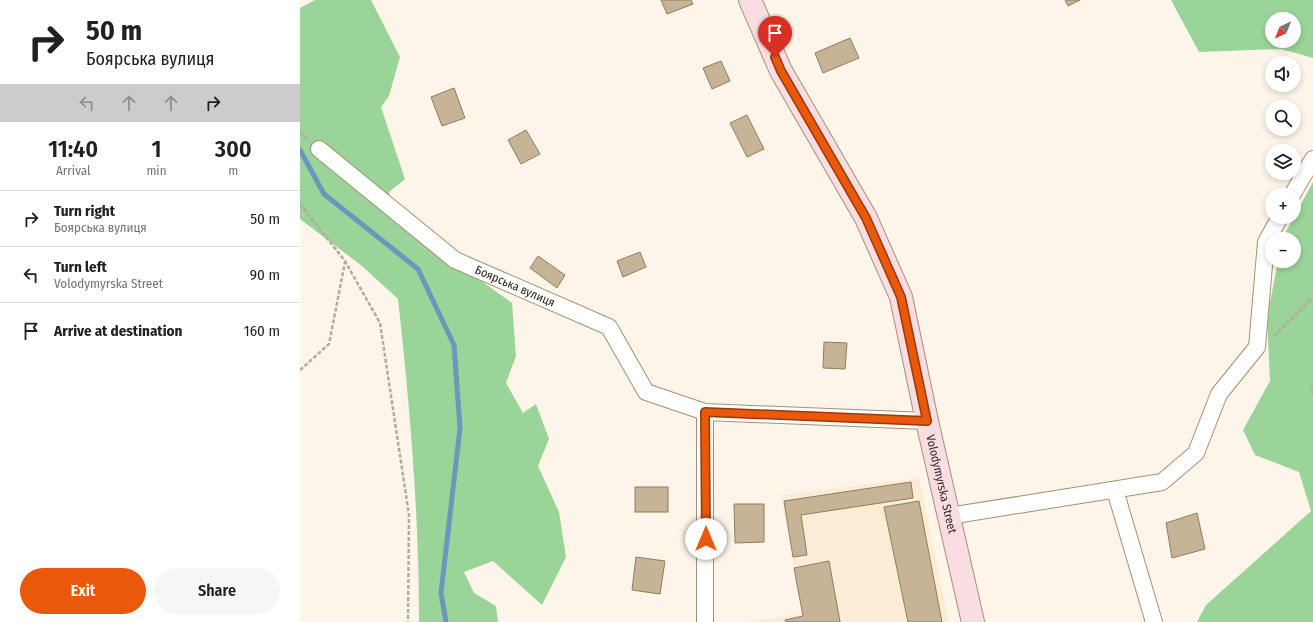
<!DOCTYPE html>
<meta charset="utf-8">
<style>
:root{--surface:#fff;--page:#f6f6f6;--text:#202124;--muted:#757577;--line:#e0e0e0;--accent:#ea580c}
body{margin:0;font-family:"Fira Sans Condensed",sans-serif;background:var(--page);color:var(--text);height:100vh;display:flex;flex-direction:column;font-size:15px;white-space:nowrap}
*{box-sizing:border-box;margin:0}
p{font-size:13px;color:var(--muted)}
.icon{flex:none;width:22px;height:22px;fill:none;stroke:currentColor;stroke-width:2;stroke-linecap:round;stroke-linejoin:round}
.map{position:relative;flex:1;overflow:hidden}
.sheet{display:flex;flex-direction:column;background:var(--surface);width:300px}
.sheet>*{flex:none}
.hud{background:#fff;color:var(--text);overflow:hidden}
.needle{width:26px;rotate:223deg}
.fabs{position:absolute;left:965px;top:12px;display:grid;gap:8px}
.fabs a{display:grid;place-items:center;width:36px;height:36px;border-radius:50%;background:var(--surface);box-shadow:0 2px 6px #0003;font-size:20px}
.pin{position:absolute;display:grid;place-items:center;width:34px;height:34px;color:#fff;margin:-41px -17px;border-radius:50% 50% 50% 0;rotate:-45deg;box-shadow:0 0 4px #0007}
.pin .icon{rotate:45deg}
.me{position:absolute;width:44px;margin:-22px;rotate:0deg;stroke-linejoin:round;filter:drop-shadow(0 0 3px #0008)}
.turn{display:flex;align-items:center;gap:14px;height:84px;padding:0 20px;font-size:18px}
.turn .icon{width:52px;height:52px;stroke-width:2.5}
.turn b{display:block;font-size:28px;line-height:34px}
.lanes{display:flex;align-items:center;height:38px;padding:0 20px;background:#0003;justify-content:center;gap:20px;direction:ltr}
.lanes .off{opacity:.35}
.eta{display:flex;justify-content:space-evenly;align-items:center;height:68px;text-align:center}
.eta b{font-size:24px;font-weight:600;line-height:28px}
.button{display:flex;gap:8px;margin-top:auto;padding:8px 20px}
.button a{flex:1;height:46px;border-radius:24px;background:var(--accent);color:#fff;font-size:16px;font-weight:600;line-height:46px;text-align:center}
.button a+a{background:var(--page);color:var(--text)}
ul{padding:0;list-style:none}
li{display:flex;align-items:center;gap:12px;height:56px;padding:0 20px;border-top:1px solid var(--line)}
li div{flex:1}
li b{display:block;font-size:15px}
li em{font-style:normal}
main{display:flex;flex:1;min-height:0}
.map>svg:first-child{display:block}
.built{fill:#fbecd5}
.forest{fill:#9ad499;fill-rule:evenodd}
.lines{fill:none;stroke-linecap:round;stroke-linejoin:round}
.stream{stroke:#6e96ba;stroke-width:5}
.building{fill:#c7b395;stroke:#8f7c60}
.street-casing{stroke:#a49174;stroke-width:18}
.secondary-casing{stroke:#a49174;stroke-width:24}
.path{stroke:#b2ab9f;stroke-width:2.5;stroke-dasharray:4 2;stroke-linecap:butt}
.street{stroke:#fff;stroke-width:16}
.secondary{stroke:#fadce3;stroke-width:22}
.route-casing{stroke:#983908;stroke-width:10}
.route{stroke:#ea580c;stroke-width:7}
.labels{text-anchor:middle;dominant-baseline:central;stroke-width:3;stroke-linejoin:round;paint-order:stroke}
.street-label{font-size:12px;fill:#2b2418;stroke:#fff}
</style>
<main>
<section class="sheet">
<div class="hud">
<div class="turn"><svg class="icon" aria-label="right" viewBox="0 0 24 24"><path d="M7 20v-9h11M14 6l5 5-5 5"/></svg><div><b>50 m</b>Боярська вулиця</div></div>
<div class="lanes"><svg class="icon off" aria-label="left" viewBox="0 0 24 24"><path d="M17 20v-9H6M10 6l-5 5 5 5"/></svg><svg class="icon off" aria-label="ahead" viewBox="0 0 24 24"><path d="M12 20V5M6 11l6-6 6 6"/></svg><svg class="icon off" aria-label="ahead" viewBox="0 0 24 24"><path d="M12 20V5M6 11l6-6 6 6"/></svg><svg class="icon" aria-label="right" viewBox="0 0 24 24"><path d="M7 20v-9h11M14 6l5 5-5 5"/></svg></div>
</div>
<div class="eta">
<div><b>11:40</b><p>Arrival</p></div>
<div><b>1</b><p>min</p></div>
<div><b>300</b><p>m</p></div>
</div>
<ul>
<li><svg class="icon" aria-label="right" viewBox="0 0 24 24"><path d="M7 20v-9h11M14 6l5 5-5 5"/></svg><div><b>Turn right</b><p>Боярська вулиця</p></div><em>50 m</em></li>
<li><svg class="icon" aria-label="left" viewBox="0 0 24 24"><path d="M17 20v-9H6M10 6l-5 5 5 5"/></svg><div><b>Turn left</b><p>Volodymyrska Street</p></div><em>90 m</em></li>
<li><svg class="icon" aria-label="arrive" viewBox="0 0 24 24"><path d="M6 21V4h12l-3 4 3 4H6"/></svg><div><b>Arrive at destination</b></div><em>160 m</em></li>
</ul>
<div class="button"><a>Exit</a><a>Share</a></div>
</section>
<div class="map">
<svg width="1013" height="622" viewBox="0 0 1013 622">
<rect width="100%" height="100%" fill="#fdf5e9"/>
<!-- built -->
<path class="built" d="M619 478 649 622H447L502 614 481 495Z"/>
<!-- forest -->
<g class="forest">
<path d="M15 0H71L100 57 89 96 81 107 105 179 89 192 93 218 212 303 216 356 206 383 223 413 236 404 249 439 238 466 259 512 266 557 242 605 193 561 164 572 174 593 196 606 198 622H119C119 514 110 407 98 299L62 266 0 219V8Z"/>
<path d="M871 0H1013V58L981 49 899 52ZM972 19H994V41H972Z"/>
<path d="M1013 182V622H897L906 605 1011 511 999 472 955 455 943 430 970 381 967 318 978 261H994V239H982Z"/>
</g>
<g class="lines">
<!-- stream -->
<path class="stream" d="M0 150 24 194 118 269 154 345 160 428 141 593 146 622"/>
</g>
<!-- building -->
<g class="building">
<path d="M361 0H391L393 4 367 14Z"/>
<path d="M765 0H780L768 6Z"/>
<path d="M550 38 559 58 523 73 515 53Z"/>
<path d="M421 61 430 81 412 89 403 68Z"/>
<path d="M154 88 165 118 142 126 131 97Z"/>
<path d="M447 115 464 149 447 157 430 123Z"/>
<path d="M226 130 240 154 221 164 208 140Z"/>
<path d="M340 252 346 267 323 277 317 261Z"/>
<path d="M238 256 265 275 257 288 230 268Z"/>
<path d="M524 342 547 343 545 369 523 368Z"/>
<path d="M611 482 613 498 501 515 507 555 493 557 484 501Z"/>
<rect x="335" y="487" width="33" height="25"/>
<path d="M619 501 642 622H608L584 507Z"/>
<path d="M434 504H464V542L435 543Z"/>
<path d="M897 513 905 549 872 558 866 523Z"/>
<path d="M336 557 365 561 360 594 332 590Z"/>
<path d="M529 561 540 622H486L485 620 503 616 494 568Z"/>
</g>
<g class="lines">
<defs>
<g id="street">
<path id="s1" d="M19 149 155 260 309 327 346 392 405 412 627 421"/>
<path d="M992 195 1013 159"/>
<path d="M815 490 854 622"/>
<path d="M649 516 862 482 896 453 919 394 957 347 966 242 980 217"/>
<path d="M405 622V412"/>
</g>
<g id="secondary">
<path id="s2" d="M450 0 481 71 566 218 601 297 627 421 673 622"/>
</g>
</defs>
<!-- street casing -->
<use href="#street" class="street-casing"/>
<!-- secondary casing -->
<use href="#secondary" class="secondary-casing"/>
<!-- path -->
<g class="path">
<path d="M0 132 7 139"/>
<path d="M0 204 45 261 80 323 109 515 108 622"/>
<path d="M974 336 1013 297"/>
<path d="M0 370 29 344 45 262"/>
<path d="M1013 385 1011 390 1013 394"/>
</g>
<!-- street -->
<use href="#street" class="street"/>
<!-- secondary -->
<use href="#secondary" class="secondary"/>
</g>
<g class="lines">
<defs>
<path id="route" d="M406 539 405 412 627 421 601 297 566 218 481 71 475 57"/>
</defs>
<!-- route casing -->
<use href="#route" class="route-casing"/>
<!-- route -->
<use href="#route" class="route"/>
</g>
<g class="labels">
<!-- street labels -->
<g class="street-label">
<text stroke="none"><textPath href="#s1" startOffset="241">Боярська вулиця</textPath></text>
<text stroke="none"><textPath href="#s2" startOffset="525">Volodymyrska Street</textPath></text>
</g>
</g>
</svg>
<div class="fabs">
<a><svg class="needle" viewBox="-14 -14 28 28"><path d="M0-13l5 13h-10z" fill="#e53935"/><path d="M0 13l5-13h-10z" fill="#757577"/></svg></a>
<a><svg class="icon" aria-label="sound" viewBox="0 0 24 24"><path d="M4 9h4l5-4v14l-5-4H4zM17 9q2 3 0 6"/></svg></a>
<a><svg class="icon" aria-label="search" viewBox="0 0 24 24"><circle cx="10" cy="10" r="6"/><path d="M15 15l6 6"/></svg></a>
<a><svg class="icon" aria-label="layers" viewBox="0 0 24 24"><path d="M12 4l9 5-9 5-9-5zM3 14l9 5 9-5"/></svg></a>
<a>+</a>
<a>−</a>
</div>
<div class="pin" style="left:475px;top:57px;background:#d93025"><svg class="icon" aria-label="arrive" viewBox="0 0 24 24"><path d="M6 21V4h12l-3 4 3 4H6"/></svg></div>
<svg class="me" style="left:406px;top:539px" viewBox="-20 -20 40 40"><circle r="19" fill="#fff"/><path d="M0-13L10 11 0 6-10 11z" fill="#ea580c"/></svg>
</div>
</main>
